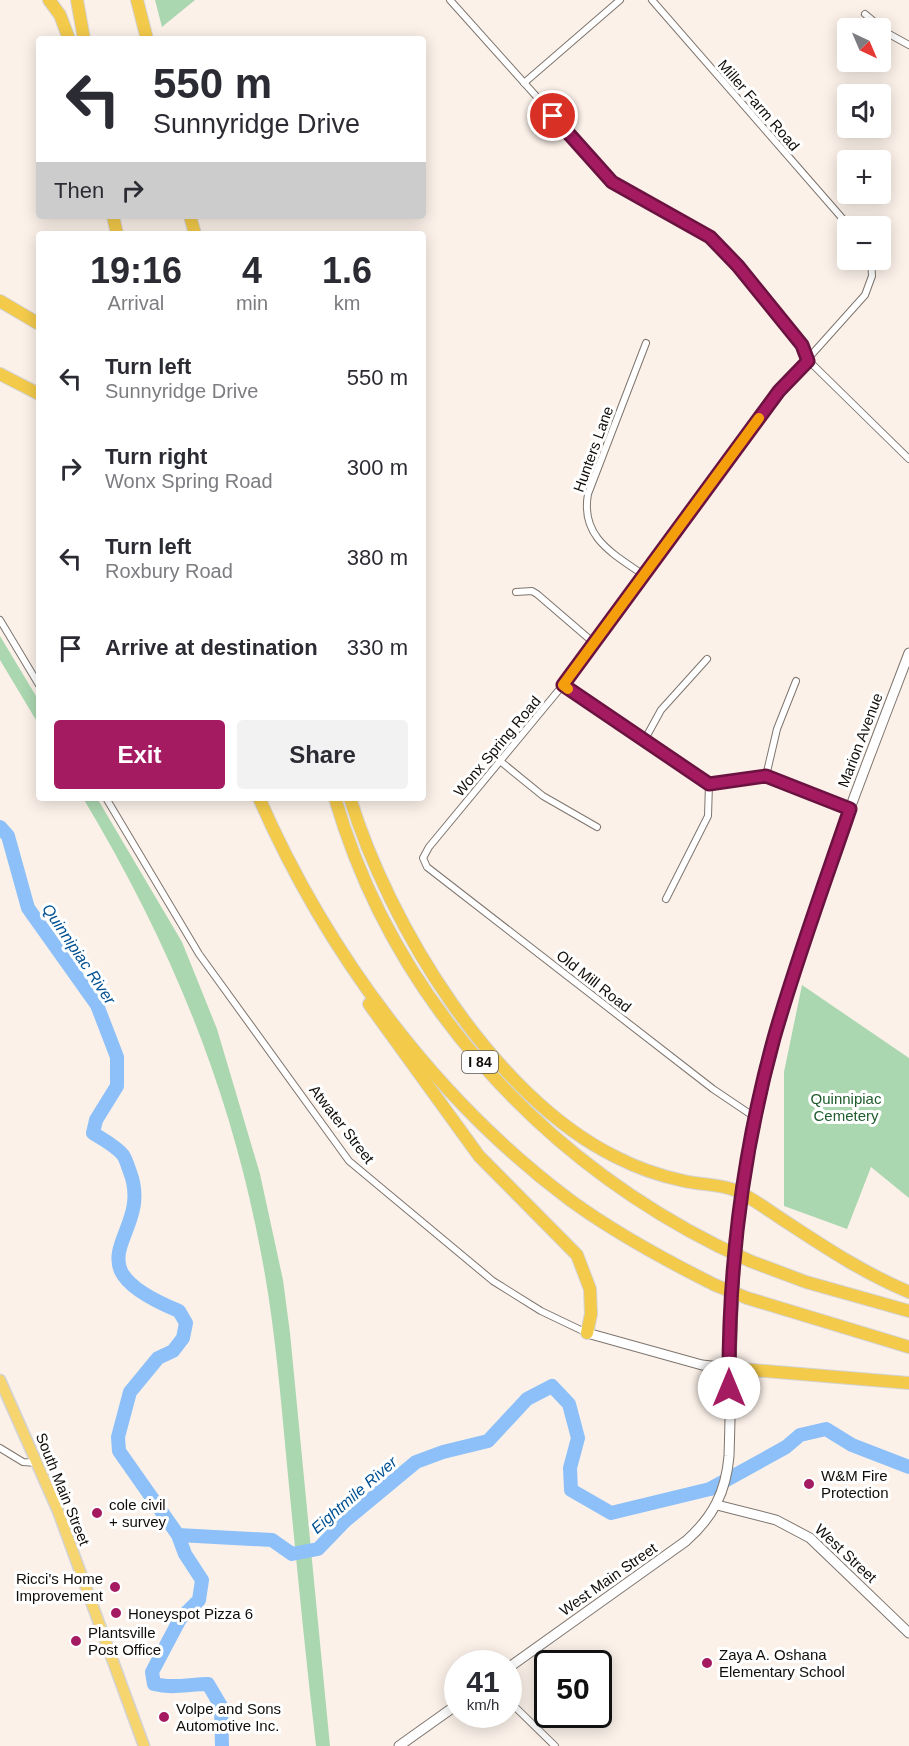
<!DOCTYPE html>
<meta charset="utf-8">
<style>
:root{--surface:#fff;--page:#f2f2f3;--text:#2b2b33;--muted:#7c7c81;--accent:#a51b62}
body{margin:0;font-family:Arial,sans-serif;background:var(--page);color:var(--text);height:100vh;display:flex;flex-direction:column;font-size:22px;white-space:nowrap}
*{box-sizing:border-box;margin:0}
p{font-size:20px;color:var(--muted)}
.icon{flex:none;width:33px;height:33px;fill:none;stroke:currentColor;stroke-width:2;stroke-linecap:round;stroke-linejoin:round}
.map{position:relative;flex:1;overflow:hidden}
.panel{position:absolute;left:36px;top:231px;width:390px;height:570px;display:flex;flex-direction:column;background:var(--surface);border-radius:6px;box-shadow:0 3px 15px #0003}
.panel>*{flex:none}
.banner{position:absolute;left:36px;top:36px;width:390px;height:183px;border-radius:6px;box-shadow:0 3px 15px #0003;background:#fff;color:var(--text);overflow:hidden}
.needle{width:39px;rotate:136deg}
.tools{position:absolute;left:837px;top:18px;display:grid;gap:12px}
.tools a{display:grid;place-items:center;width:54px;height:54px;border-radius:6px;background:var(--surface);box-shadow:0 3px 15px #0003;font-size:30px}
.speed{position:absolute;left:444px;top:1650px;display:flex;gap:12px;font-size:30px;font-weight:700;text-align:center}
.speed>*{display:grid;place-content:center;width:78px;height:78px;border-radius:50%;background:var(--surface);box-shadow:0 3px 15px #0003;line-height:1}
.speed small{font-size:15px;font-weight:400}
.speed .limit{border:3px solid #111;border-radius:9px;background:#fff;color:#111}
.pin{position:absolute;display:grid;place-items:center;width:51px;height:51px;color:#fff;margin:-26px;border:3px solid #fff;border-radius:50%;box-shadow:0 2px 6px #0007}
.me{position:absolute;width:66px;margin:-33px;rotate:0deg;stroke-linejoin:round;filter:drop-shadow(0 0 4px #0008)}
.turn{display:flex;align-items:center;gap:21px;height:126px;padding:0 18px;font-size:27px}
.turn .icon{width:78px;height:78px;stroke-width:2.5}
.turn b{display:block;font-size:42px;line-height:51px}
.then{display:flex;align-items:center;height:57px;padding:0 18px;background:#0003;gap:12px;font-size:22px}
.eta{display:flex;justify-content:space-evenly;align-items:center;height:102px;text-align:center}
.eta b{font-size:36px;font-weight:700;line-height:42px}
.primary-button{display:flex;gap:12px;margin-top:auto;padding:12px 18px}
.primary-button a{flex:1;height:69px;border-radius:6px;background:var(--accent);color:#fff;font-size:24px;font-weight:700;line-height:69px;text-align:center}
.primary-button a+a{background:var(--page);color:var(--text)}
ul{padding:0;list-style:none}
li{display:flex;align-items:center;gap:18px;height:90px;padding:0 18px}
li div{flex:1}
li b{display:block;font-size:22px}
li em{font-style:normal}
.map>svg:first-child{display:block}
.green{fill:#abd7b0}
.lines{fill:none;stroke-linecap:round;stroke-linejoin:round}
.river{stroke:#8dc0f8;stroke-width:14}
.minor-casing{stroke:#7e756e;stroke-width:8}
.secondary-casing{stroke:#7e756e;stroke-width:11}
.trunk-casing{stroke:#d4d3d3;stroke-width:13}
.motorway-casing{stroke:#d4d3d3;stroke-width:14}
.minor{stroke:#fff;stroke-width:6}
.secondary{stroke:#fff;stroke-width:9}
.trunk{stroke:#f6d46e;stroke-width:10}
.motorway{stroke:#f3ca4a;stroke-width:12}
.motorway-bridge-casing{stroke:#d4d3d3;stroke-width:14;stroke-linecap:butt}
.motorway-bridge{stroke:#f3ca4a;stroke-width:12}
.route-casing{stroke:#6b1240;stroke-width:15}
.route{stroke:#a51b62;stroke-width:10}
.slow{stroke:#f59e0b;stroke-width:10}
.poi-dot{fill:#a51b62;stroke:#fff;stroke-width:2}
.labels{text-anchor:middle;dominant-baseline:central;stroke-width:6;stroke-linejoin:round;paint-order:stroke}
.shield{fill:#fff;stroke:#585654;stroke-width:1.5}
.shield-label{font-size:14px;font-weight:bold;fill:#100d0a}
.street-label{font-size:15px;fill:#100d0a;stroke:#fff}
.park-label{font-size:15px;fill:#1e5c2c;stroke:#fff}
.poi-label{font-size:15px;fill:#100d0a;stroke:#fff;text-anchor:start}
.water-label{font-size:16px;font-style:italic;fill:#015192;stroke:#fff}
</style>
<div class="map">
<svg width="909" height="1746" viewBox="0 0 909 1746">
<rect width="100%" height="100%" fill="#fbf1e9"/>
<!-- green -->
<g class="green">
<path d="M155 0H195L162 27Z"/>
<path d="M0 636 39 701V725L0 660Z"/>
<path d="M83 798H97L182 942 217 1029 260 1174 283 1280 290 1333 330 1746H316C305 1652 296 1558 287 1465 280 1390 274 1316 259 1243 228 1082 167 938 83 798Z"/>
<path d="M802 985 909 1058V1198L871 1167 847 1229 784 1206V1072Z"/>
</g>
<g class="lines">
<!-- river -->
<g class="river">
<path d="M0 827 8 836 28 908 97 1005 117 1057V1086L96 1120 93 1133C102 1139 116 1146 123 1155 126 1159 128 1167 130 1172 155 1237 62 1263 179 1311L186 1323 183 1338 173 1351 158 1358 130 1392 118 1437 119 1451 178 1535 185 1554 202 1580 199 1600 180 1619 152 1672 154 1684C172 1689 190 1684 208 1684L221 1706 222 1746"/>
<path d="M178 1535 272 1540 292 1554 318 1549 346 1520 416 1462 443 1452 488 1441 527 1399 552 1386 569 1404 578 1438 570 1468 571 1490 611 1513 710 1489 786 1447 800 1435 826 1429 852 1445 909 1467"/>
</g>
<defs>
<g id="minor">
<path d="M450 0 612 181 710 237 738 266 802 345 809 361 909 459"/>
<path d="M652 0 849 226"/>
<path d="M865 14 889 34 909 45"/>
<path d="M524 83 620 0"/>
<path d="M645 576C614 554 580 538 588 494L646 343"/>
<path d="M516 592 532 591 537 594 594 643"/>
<path d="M0 620 39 685"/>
<path d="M563 685 709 784 766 776 850 809"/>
<path d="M644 741 661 710 707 659"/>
<path d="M500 761 543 796 597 827"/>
<path d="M766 776 777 729 796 681"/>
<path d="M106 798 199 954 349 1161 493 1281 541 1311 587 1333"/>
<path d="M666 899 708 816 709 784"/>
<path d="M756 1118 713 1089 427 867 423 858 429 847 563 685 779 391 865 295 872 276 871 260"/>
<path d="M0 1448 23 1462 37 1463"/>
<path d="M508 1700 555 1746"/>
</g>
<g id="secondary">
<path d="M587 1333 702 1365 729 1368"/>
<path d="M717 1505 776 1520 810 1538 909 1633"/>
<path d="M508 1668 686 1541C713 1517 726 1492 729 1456 732 1367 730 1282 743 1194 770 1006 842 829 909 653"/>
<path d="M399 1746 458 1704"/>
</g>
<path id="trunk" d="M0 1380 58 1511 144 1746"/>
<g id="motorway">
<path d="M49 0 60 15 69 39"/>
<path d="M77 0 84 39"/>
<path d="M137 0 147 39"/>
<path d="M113 216 117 234"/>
<path d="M190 216 195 234"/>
<path d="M0 301 39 324"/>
<path d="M0 374 39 394"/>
<path d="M259 798C327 953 434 1098 570 1200 615 1233 665 1260 715 1285"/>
<path d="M335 798C392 995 537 1155 718 1246"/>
<path d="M350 798C389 925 493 1097 616 1157 637 1168 661 1176 684 1181 701 1185 722 1184 737 1191 756 1200 773 1214 791 1225 829 1250 866 1274 909 1292"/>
<path d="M369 1004 479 1156 577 1255 590 1289 591 1314 587 1333"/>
<path d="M750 1261 806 1282 909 1311"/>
<path d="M747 1298 909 1347"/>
<path d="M729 1368 909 1383"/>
</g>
</defs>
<!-- minor casing -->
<use href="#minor" class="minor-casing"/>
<!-- secondary casing -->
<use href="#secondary" class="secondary-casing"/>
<!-- trunk casing -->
<use href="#trunk" class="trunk-casing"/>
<!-- motorway casing -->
<use href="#motorway" class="motorway-casing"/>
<!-- minor -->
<use href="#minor" class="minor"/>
<!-- secondary -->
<use href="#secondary" class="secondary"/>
<!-- trunk -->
<use href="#trunk" class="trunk"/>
<!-- motorway -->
<use href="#motorway" class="motorway"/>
<defs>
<g id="motorway-bridge">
<path d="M718 1246 750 1261"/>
<path d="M715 1285 747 1298"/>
</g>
</defs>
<!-- motorway-bridge casing -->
<use href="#motorway-bridge" class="motorway-bridge-casing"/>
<!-- motorway-bridge -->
<use href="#motorway-bridge" class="motorway-bridge"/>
</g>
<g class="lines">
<defs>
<path id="route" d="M553 116 612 182 710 237 738 266 802 345 808 361 779 391 563 685 709 784 766 776 850 809C824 885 796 961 774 1038 743 1151 728 1272 729 1388"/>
</defs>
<!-- route casing -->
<use href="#route" class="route-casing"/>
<!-- route -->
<use href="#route" class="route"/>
<!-- slow -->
<path class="slow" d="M568 689 563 685 759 418"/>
</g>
<!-- markers -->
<g class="poi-dot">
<circle cx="809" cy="1484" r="6"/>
<circle cx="97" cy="1513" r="6"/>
<circle cx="115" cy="1587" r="6"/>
<circle cx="116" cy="1613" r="6"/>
<circle cx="76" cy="1641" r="6"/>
<circle cx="707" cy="1663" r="6"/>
<circle cx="164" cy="1717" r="6"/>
</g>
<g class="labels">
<!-- shield labels -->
<rect class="shield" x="462" y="1051" width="36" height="22" rx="4.5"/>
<g class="shield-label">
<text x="480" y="1062">I 84</text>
</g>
<!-- street labels -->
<g class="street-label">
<text transform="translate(759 105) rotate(49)">Miller Farm Road</text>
<text transform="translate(593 449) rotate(-70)">Hunters Lane</text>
<text transform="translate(860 740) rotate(-69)">Marion Avenue</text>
<text transform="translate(497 746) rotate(-50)">Wonx Spring Road</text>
<text transform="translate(594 981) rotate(38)">Old Mill Road</text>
<text transform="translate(342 1124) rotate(52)">Atwater Street</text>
<text transform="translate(63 1489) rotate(68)">South Main Street</text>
<text transform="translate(846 1553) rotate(43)">West Street</text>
<text transform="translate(608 1579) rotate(-35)">West Main Street</text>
</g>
<!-- park labels -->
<g class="park-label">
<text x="846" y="1098">Quinnipiac<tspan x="846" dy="17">Cemetery</tspan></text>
</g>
<!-- poi labels -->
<g class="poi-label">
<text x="821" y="1475">W&amp;M Fire<tspan x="821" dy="17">Protection</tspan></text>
<text x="109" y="1504">cole civil<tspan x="109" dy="17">+ survey</tspan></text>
<text x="103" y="1578" text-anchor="end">Ricci's Home<tspan x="103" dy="17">Improvement</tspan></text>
<text x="128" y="1613">Honeyspot Pizza 6</text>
<text x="88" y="1632">Plantsville<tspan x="88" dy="17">Post Office</tspan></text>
<text x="719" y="1654">Zaya A. Oshana<tspan x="719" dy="17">Elementary School</tspan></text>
<text x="176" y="1708">Volpe and Sons<tspan x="176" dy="17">Automotive Inc.</tspan></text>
</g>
<!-- water labels -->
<g class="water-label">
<text transform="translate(79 954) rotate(56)">Quinnipiac River</text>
<text transform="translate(354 1495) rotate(-41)">Eightmile River</text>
</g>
</g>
</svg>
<div class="tools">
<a><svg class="needle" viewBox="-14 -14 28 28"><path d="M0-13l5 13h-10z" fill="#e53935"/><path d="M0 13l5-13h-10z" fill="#7c7c81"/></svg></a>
<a><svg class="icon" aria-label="sound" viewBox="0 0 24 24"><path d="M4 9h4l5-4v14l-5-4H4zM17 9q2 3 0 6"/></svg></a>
<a>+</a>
<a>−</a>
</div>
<div class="speed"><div>41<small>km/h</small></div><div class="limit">50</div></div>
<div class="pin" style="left:553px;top:116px;background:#d93025"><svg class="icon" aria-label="arrive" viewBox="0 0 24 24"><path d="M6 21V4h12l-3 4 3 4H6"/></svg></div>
<svg class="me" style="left:729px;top:1388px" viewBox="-20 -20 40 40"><circle r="19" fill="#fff"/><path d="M0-13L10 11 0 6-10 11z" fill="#a51b62"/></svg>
<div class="banner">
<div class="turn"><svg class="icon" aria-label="left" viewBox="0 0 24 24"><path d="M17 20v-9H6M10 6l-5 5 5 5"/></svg><div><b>550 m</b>Sunnyridge Drive</div></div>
<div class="then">Then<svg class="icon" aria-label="right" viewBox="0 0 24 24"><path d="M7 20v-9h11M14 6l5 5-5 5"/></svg></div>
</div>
<section class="panel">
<div class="eta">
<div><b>19:16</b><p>Arrival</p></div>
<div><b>4</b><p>min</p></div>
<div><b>1.6</b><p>km</p></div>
</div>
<ul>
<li><svg class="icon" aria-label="left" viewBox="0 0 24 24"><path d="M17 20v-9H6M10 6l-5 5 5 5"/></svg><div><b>Turn left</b><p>Sunnyridge Drive</p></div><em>550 m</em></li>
<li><svg class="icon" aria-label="right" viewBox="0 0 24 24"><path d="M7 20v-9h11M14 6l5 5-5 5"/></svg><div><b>Turn right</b><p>Wonx Spring Road</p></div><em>300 m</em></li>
<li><svg class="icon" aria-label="left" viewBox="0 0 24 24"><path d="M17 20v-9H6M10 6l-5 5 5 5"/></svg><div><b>Turn left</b><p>Roxbury Road</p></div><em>380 m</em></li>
<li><svg class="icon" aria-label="arrive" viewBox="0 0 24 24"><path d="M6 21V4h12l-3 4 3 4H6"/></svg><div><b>Arrive at destination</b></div><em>330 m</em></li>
</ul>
<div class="primary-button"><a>Exit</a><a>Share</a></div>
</section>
</div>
